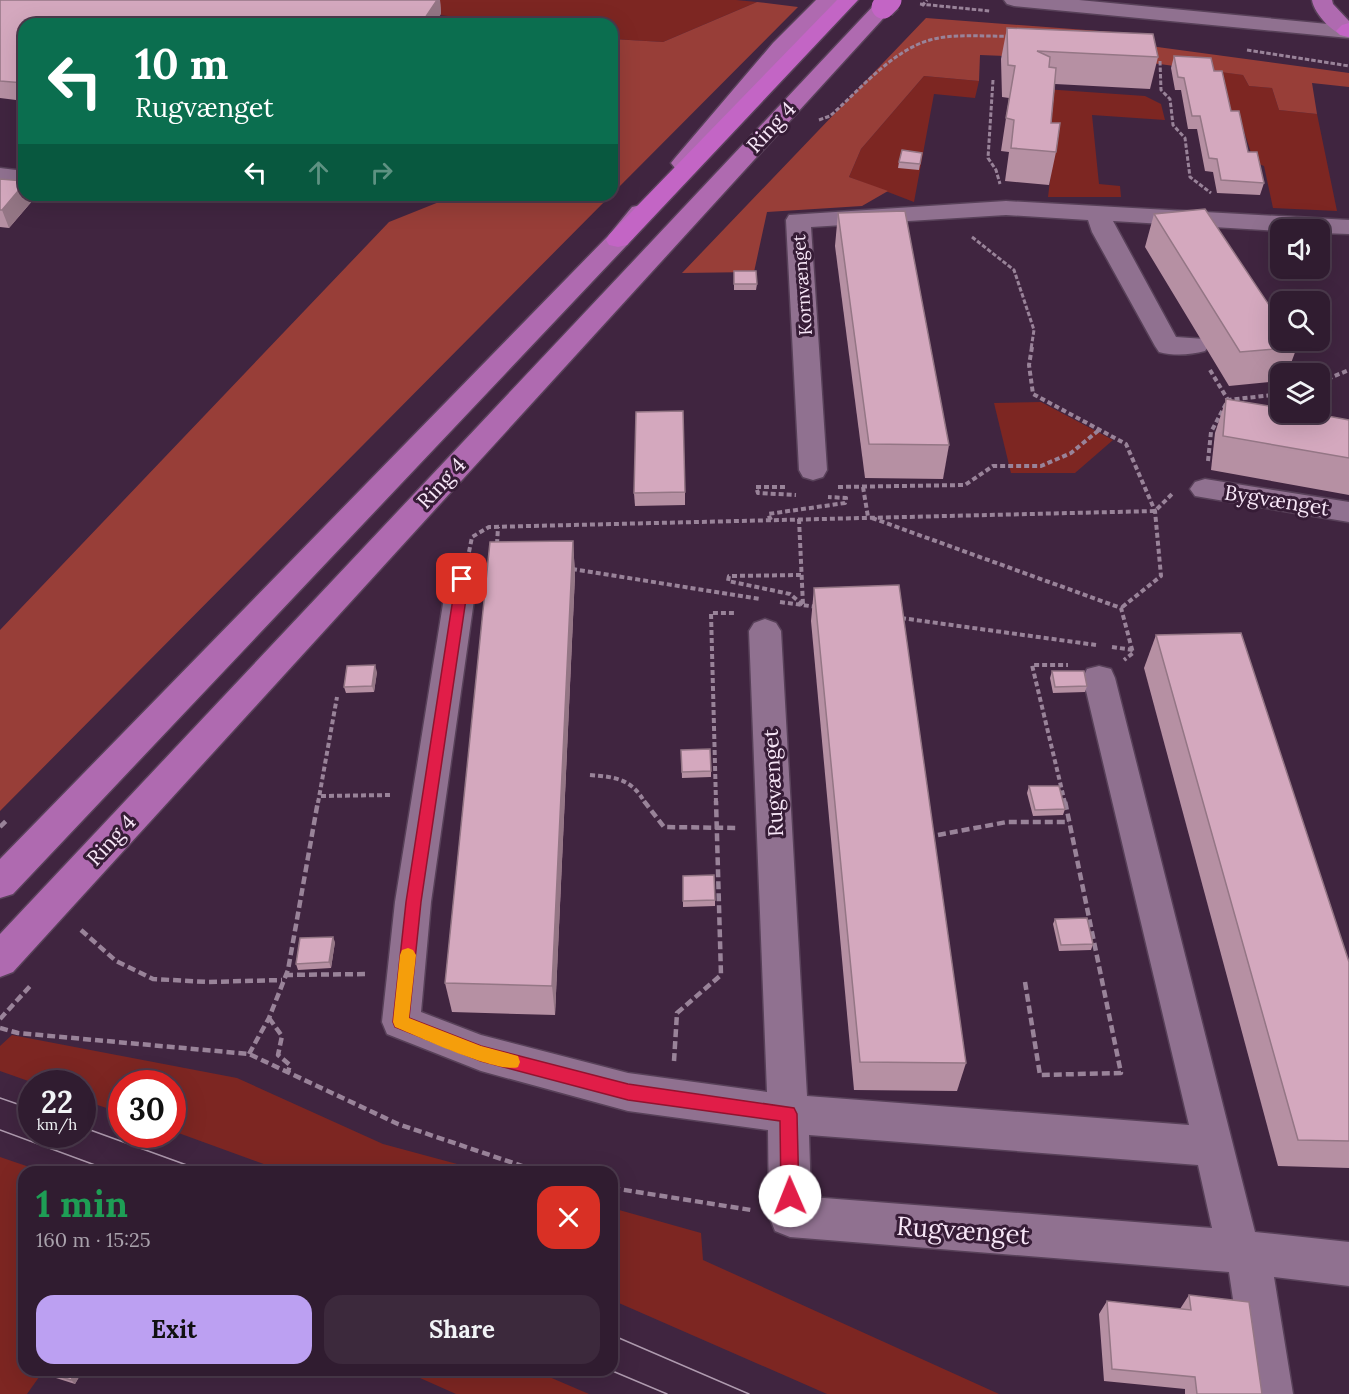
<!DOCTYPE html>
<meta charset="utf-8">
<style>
:root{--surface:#301c30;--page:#3c293c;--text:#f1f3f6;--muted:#a8a1ab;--line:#4b3a4c;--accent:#bca0f2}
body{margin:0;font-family:Lora,serif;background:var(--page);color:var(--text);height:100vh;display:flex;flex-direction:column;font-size:22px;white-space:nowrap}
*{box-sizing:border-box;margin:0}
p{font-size:20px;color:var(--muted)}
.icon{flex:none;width:33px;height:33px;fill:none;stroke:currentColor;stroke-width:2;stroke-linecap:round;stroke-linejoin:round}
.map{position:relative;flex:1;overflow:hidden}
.panel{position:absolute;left:18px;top:1166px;width:600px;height:210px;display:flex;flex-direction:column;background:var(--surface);border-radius:18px;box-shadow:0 6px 24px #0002,0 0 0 2px var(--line)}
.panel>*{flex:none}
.hud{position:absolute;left:18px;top:18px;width:600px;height:183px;border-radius:18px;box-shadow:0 6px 24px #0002,0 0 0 2px var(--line);background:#0b6e4f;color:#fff;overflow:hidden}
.fabs{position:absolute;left:1270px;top:219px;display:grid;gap:12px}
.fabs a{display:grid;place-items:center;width:60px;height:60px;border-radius:12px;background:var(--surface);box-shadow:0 6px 24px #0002,0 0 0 2px var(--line);font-size:30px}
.speed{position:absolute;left:18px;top:1070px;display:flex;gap:12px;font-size:30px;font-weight:700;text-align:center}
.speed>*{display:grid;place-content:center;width:78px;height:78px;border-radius:50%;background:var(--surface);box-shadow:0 6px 24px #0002,0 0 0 2px var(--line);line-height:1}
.speed small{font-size:15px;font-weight:400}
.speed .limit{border:9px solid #d22;background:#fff;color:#111}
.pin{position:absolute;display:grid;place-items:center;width:51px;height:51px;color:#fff;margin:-26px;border-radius:12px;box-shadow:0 3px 9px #0006}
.me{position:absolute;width:66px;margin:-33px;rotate:359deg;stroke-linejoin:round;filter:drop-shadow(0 0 4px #0008)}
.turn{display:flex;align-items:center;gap:21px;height:126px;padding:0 18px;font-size:27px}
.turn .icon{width:78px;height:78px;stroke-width:2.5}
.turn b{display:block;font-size:42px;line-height:51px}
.lanes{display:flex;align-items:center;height:57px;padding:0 18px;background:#0003;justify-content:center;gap:30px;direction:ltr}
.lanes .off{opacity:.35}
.round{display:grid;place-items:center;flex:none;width:63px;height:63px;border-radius:18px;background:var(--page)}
.overview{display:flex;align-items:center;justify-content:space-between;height:102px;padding:0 18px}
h1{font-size:36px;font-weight:700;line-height:45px;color:#1e9e55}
.primary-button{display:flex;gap:12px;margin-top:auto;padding:12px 18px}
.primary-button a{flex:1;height:69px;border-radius:18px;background:var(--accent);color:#111;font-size:24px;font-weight:700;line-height:69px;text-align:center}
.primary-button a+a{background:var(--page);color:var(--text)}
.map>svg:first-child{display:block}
.green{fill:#7d2622}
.forest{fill:#983e38}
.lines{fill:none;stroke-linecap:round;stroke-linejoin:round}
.minor-casing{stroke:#584159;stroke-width:3}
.major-casing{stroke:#584159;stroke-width:3}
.highway-casing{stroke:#584159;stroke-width:3}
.path-far2{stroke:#998399;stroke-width:3;stroke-dasharray:4.5 2;stroke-linecap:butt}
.path-far1{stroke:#998399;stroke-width:4;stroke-dasharray:5 3;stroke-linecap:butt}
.path{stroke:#998399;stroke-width:4.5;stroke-dasharray:8 4;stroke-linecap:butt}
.minor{fill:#907190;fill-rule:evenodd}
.major{fill:#af6ab0;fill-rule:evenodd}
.highway{fill:#c365c5;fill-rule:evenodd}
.tram{stroke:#af9baf;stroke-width:1.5}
.highway-bridge-casing{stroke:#584159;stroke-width:26;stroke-linecap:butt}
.path-bridge{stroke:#998399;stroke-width:3;stroke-dasharray:4.5 2;stroke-linecap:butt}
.highway-bridge{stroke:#c365c5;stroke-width:23}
.wall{fill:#b690a3}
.shaded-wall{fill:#947685}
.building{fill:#d4a8be;stroke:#947685;stroke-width:1.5}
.route{fill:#e11d48;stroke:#92132f;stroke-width:1.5}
.slow{fill:#f59e0b}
.labels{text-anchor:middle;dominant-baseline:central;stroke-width:6;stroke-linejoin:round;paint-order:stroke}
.far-street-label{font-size:18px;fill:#f7e6f7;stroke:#361c36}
.street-label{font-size:21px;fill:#f7e6f7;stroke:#361c36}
.near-street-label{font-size:26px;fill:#f7e6f7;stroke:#361c36}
</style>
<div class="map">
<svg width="1349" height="1394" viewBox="0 0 1349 1394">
<rect width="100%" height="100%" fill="#402540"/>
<!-- green -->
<g class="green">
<path d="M351 0H736L757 2 663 42 612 39V24H443L448 16 347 5Z"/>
<path d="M1215 71 1243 75 1249 86 1272 88 1279 110 1317 114 1337 211 1273 208 1264 166 1254 162 1242 125 1234 119 1223 83 1217 80Z"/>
<path d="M924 76 979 81 975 98 934 94 914 202 849 177 861 149Z"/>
<path d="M1044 89 1145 96 1161 104 1165 120 1092 115 1099 184 1120 186 1121 197H1048L1053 156Z"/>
<path d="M1041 402 1113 440 1075 473H1011L994 403Z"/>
<path d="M12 1035 237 1078 383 1144 483 1171H283L173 1131 172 1083H122L121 1113 83 1100 82 1083H34L0 1071V1046Z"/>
<path d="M0 1157 41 1171 24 1172V1370H44L27 1394H0Z"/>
<path d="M612 1208 701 1233 703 1260 999 1394H827L612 1300Z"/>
<path d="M402 1370H533L589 1394H456Z"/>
</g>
<!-- forest -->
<g class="forest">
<path d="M757 2 798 7 612 194V39L663 42Z"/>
<path d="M926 18 1126 33 1150 46 1349 73V87L1312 83 1317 114 1279 110 1272 88 1249 86 1243 75 1144 62 980 55 979 81 924 76 861 149 849 177 888 191 862 206 767 212 754 272 682 273Z"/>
<path d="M442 195H611L0 811V630L389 222 439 202Z"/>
</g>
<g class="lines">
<defs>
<g id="minor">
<path d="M1004 0H1079L1349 26V38L1014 6 1007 4Z"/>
<path d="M0 168 24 171V185L0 182Z"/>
<path d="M1006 201 1349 220V234L1320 233V230L1281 231 1113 221 1176 337 1205 339 1209 345 1205 351C1190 355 1174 356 1159 352L1155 346 1092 232 1088 220 1006 215 811 227 827 470 823 477 813 480 803 477 799 470 786 220 789 215Z"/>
<path d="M1205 479 1349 502V522L1195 496 1190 489 1195 482Z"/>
<path d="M462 568 473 571 477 579 431 902 421 1012 481 1035 628 1073 767 1092 749 631 754 623 765 619 776 623 781 631 807 1096 1189 1125 1083 678 1087 669 1099 666 1111 669 1115 678 1255 1232 1349 1242V1286L1274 1277 1293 1394H1247L1229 1272 790 1237 775 1231 769 1216 768 1130 628 1111 481 1071 387 1034 382 1022 395 902 447 579 451 571ZM809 1135 1198 1165 1212 1228 811 1197Z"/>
</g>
<g id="major">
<path d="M816 0H838L789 53 691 168H675L671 163 675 158 773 43Z"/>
<path d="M1312 0H1332L1333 4 1349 21V37C1335 36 1314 14 1312 0Z"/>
<path d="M883 1 890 3 893 7 890 11 13 972 0 977V934L876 3Z"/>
<path d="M641 205 650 207 653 212 627 245 13 894 0 898V859L609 235 632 207Z"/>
</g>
<g id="highway">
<path d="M837 0H858L627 245 618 247 609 245 606 240 609 235Z"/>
<path d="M1349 23V37L1340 35 1336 31 1342 25Z"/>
</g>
</defs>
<!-- minor casing -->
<use href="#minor" class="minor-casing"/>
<!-- major casing -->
<use href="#major" class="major-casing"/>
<!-- highway casing -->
<use href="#highway" class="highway-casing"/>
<!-- path-far2 -->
<g class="path-far2">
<path d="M920 4 990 11"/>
<path d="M1247 50 1349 66"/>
<path d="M1160 61 1161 90 1170 99 1173 125 1185 138 1190 177 1211 193"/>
<path d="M993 80 988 158 996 170 1000 184"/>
<path d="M819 120 830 116C859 91 891 51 930 40 955 33 983 37 1009 36"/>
<path d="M972 237 1014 270 1034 330 1031 349"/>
</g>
<!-- path-far1 -->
<g class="path-far1">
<path d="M1032 347 1029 365 1033 394 1126 444 1155 511 1161 576 1121 608"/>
<path d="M1210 370 1228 400"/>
<path d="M1320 382 1349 370"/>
<path d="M1208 461 1211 432 1228 400 1281 394"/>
<path d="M785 487H756L758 493 796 495"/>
<path d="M838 487 965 485 993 466H1041L1071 453 1099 430"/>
<path d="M863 487 868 517"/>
<path d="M872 518 1121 608 1133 653 1124 660"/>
<path d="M799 519 803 605"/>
<path d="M771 520 768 514 845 503 846 498 828 497"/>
<path d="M497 544 498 527"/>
<path d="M469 552 472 537 489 527 1155 511 1172 494"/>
<path d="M572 569 760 599"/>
<path d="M801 575 729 576 728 581 790 594 803 605"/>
<path d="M780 602 817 607"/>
<path d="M901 618 1096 645"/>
<path d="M1112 647 1133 650"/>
<path d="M590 775C616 777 632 779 645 803"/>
<path d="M321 796 392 795"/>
<path d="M318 803 337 697"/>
<path d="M716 803 711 613H736"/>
<path d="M1065 803 1032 665H1068"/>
</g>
<!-- path -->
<g class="path">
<path d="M644 801 664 827 738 828"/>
<path d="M0 827 8 819"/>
<path d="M938 835 1007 822H1069"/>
<path d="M81 930 116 961 153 979 208 982 282 980"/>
<path d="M285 975 368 974"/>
<path d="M1025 982 1040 1075 1121 1073 1065 801"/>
<path d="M269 1018 282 1036 278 1055 290 1065 288 1072"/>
<path d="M0 1019 32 984"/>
<path d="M0 1028 18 1033 249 1054 398 1124 540 1172"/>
<path d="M249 1054 269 1018 288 970 318 801"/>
<path d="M674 1061 677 1013 721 975 716 801"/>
<path d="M612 1188 751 1210"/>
</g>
<!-- minor -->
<use href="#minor" class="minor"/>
<!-- major -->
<use href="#major" class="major"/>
<!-- highway -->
<use href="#highway" class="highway"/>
<!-- tram -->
<g class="tram">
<path d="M0 1098 32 1109"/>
<path d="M82 1127 206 1172"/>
<path d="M0 1130 114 1172"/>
<path d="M612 1335 749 1394"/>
<path d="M610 1370 667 1394"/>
</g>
<defs>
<path id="highway-bridge" d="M883 7 890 0"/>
</defs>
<!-- highway-bridge casing -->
<use href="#highway-bridge" class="highway-bridge-casing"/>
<!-- path-bridge -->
<path class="path-bridge" d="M922 6 927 0"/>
<!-- highway-bridge -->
<use href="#highway-bridge" class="highway-bridge"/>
</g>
<!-- wall -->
<g class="wall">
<path d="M0 0H440L441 14 24 24V101L0 98Z"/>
<path d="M1007 28 1158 57 1150 89 1055 84 1051 123 1056 152 1049 185 1005 181 1009 152 1001 151 1009 98 1002 97 1001 59Z"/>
<path d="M1174 56 1214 71 1248 152 1264 183 1260 195 1217 193 1213 172 1205 171 1197 129H1188L1181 90H1175L1171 68Z"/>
<path d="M921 159 919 170 898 168 899 162Z"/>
<path d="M0 179 33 200 9 228 0 227Z"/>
<path d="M838 213 949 445 943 479 865 478 835 246Z"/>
<path d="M1154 214 1297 347 1287 374H1281V381L1229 386 1145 247Z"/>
<path d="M734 271 757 284 756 290H734Z"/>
<path d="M1226 399 1349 420V495L1211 470 1215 433Z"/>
<path d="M685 492V505L635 506 634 493Z"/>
<path d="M573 541 575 575 555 1015 452 1012 445 983Z"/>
<path d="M814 588 966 1063 957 1091 854 1090 811 621Z"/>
<path d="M1156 635 1349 962V1168L1278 1166 1144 668Z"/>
<path d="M1052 671 1087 686 1085 692 1053 693 1050 678Z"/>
<path d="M377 672 374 692 346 693 344 687Z"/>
<path d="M681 750 711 771V777L682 778Z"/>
<path d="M1029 786 1065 809 1063 815 1033 816 1027 793Z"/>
<path d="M683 876 715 900V906L683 907Z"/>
<path d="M1055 919 1093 944 1091 950 1059 951 1053 924Z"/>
<path d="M335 942 331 968 298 970 296 964Z"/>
<path d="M1189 1295 1262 1394H1185V1389L1104 1381 1099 1314 1107 1301 1180 1309Z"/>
<path d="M83 1370 75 1384 56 1378 52 1374Z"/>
</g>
<!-- shaded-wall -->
<g class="shaded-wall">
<path d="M437 0H440L441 14 435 24H421Z"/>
<path d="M24 184V195H31L33 200 9 228 2 210Z"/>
<path d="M573 541 575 575 555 1015 552 986Z"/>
<path d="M375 665 377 672 374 692 372 686Z"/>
<path d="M333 937 335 942 331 968 329 962Z"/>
<path d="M77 1370H83L75 1384 71 1380Z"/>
</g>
<!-- building -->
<g class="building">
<path d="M0 0H437L421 24H24V83L0 81Z"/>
<path d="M1007 28 1153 34 1158 57 1037 51 1050 57 1049 67 1056 68 1051 123H1060L1056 152 1011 148 1014 120 1006 118 1015 66 1008 65Z"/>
<path d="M1174 56 1211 58 1214 71H1222L1231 111H1239L1248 152H1257L1264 183 1221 180 1217 159 1209 158 1200 116H1192L1184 78 1178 77Z"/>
<path d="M902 150 922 153 920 164 899 162Z"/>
<path d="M0 179 24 181V184L2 210H0Z"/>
<path d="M1205 209 1281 323V340H1292L1297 347 1240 352 1154 214Z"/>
<path d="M905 211 949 445 869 444 838 213Z"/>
<path d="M734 271H756L757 284H734Z"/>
<path d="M1226 399 1281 408V412H1306L1349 420V458L1223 436Z"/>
<path d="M683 411 685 492 634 493 636 412Z"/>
<path d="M573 541 552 986 445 983 490 542Z"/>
<path d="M899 585 966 1063 860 1062 814 588Z"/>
<path d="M1241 633 1349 962V1141L1298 1140 1156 635Z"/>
<path d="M375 665 372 686 344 687 347 666Z"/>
<path d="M1052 671H1084L1087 686 1055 687Z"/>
<path d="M710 749 711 771 682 772 681 750Z"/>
<path d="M1029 786H1059L1065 809 1035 810Z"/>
<path d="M714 875 715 900 683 901V876Z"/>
<path d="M1087 918 1093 944 1061 945 1055 919Z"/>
<path d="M333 937 329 962 296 964 300 938Z"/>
<path d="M1189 1295 1249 1302 1262 1394H1197L1195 1377 1112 1369 1107 1301 1191 1310Z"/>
<path d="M54 1370H77L71 1380 52 1374Z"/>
</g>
<!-- route -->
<path class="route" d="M462 575 469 579 421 902 409 1018 481 1046 628 1084 794 1108 797 1114 799 1196 796 1202 790 1204 784 1202 781 1196 780 1121 628 1100 481 1061 395 1027 393 1022 406 902 456 579Z"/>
<!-- slow -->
<path class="slow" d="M408 948 413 950 416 955 409 1018 481 1046 518 1056 520 1062 518 1067C499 1074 417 1036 395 1027L393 1022 400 955 402 950Z"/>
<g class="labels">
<!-- far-street labels -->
<g class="far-street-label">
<text transform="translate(802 285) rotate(-94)">Kornvænget</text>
</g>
<!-- street labels -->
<g class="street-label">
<text transform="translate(771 127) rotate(-47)">Ring 4</text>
<text transform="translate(441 483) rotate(-47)">Ring 4</text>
<text transform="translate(1277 500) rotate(9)">Bygvænget</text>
<text transform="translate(773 783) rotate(-93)">Rugvænget</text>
<text transform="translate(111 840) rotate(-47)">Ring 4</text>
</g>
<!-- near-street labels -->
<g class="near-street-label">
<text transform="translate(963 1230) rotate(4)">Rugvænget</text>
</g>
</g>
</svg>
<div class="fabs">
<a><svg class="icon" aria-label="sound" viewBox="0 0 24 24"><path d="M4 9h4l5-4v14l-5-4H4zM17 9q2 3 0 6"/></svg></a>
<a><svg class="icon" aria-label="search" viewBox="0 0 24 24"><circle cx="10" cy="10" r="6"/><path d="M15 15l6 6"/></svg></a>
<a><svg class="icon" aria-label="layers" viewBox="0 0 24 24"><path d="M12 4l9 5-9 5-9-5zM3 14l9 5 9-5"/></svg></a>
</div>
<div class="speed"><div>22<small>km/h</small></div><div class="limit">30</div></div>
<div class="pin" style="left:462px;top:579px;background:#d93025"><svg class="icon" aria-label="arrive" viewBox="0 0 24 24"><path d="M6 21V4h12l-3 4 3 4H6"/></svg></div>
<svg class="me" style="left:790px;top:1196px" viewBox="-20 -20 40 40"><circle r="19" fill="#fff"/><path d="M0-13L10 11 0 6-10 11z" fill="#e11d48"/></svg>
<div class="hud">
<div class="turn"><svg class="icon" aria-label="left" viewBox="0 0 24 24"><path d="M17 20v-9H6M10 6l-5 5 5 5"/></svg><div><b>10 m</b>Rugvænget</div></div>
<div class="lanes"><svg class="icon" aria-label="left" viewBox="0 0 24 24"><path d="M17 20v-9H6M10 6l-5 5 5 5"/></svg><svg class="icon off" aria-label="ahead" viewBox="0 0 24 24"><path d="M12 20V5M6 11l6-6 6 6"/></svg><svg class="icon off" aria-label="right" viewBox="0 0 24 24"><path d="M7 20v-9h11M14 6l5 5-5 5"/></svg></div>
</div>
<section class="panel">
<div class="overview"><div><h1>1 min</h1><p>160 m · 15:25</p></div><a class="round" style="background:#d93025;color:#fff"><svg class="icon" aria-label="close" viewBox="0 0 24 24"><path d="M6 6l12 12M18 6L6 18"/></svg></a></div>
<div class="primary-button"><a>Exit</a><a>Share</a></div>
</section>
</div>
